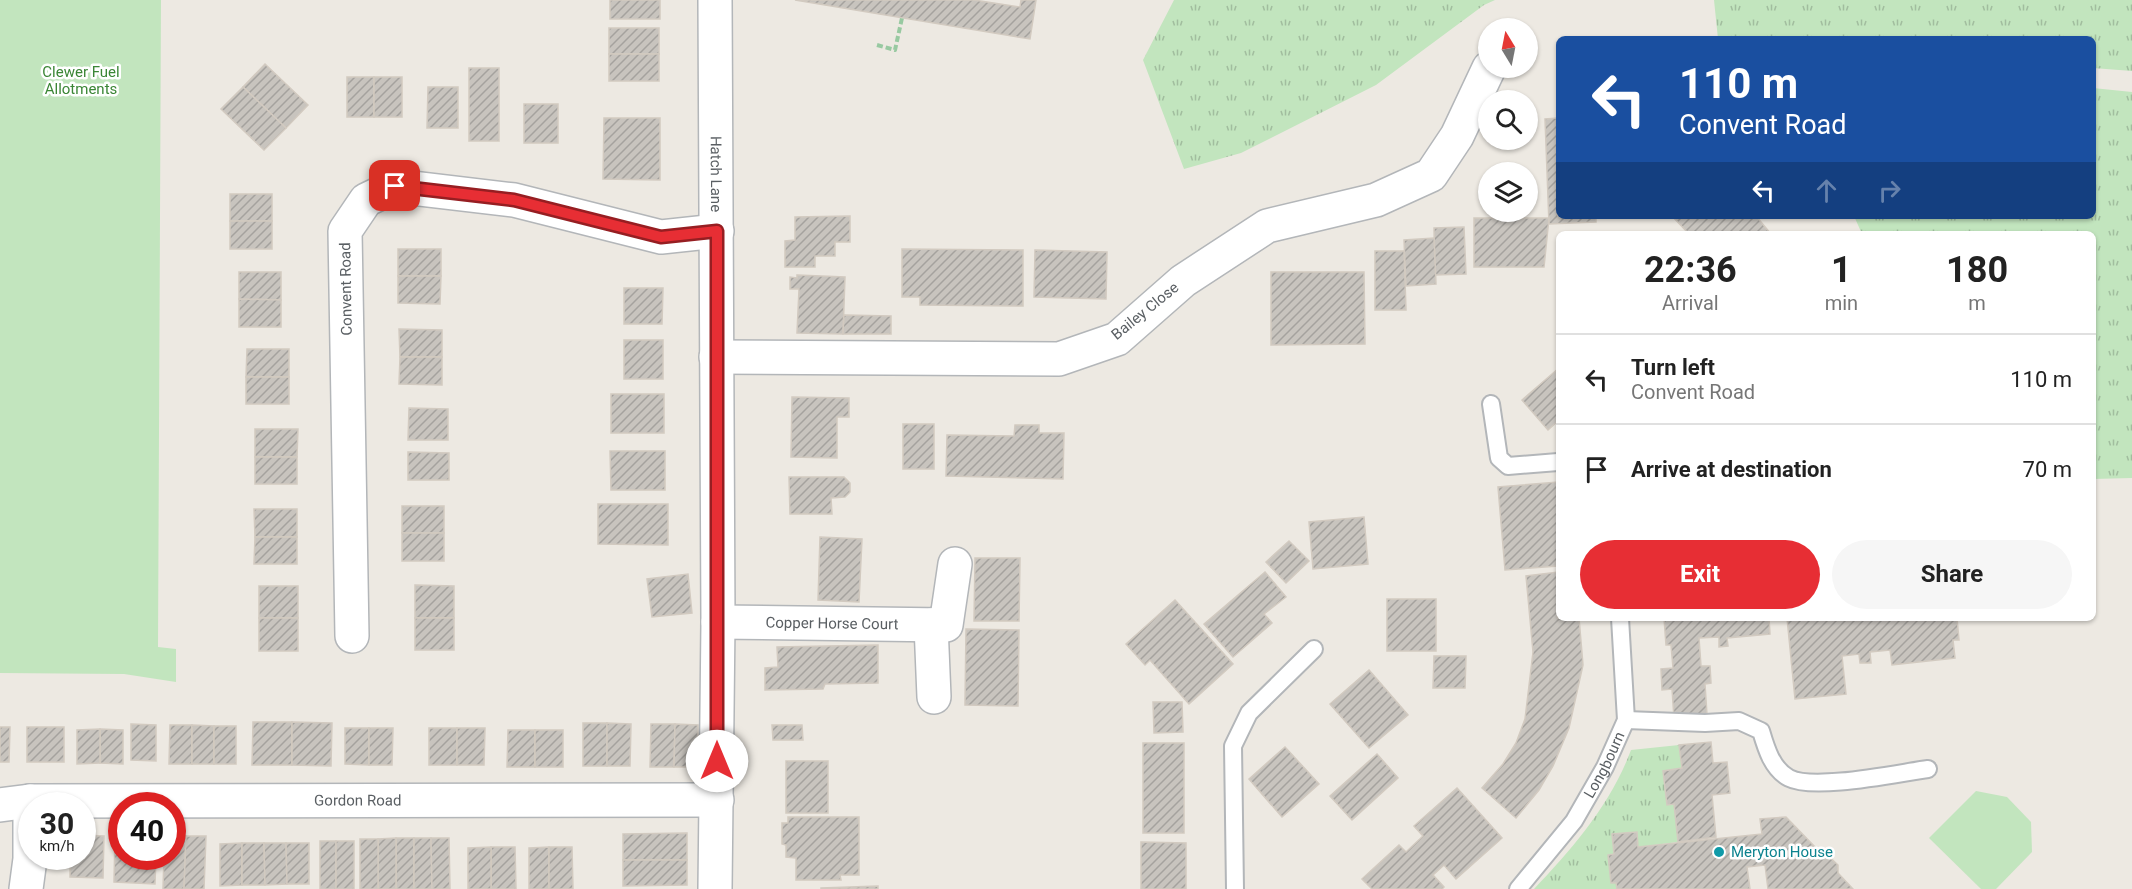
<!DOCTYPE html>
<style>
:root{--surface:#fff;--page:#f6f6f6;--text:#222;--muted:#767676;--line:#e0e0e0;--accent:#e72e34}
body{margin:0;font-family:Roboto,sans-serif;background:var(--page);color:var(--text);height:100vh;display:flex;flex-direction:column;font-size:22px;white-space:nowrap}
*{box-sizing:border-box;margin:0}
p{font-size:20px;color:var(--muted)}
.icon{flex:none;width:33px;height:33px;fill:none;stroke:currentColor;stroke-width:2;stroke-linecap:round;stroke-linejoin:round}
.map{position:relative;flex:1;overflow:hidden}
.panel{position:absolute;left:1556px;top:231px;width:540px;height:390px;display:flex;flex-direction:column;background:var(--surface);border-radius:9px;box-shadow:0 2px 4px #0004}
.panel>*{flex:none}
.hud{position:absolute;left:1556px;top:36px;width:540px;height:183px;border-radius:9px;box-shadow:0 2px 4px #0004;background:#1a4fa0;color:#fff;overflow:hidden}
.needle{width:39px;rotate:350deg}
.tools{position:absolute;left:1478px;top:18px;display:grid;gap:12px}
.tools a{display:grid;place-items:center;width:60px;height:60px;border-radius:50%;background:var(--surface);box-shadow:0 2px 4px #0004;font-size:30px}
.speed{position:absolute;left:18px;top:792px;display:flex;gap:12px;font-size:30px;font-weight:700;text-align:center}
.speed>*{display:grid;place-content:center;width:78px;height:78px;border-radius:50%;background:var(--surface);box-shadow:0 2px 4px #0004;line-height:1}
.speed small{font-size:15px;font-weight:400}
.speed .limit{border:9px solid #d22;background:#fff;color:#111}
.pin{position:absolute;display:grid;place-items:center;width:51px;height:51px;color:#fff;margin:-26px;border-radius:12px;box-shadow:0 3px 9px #0006}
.me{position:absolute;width:66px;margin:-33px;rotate:0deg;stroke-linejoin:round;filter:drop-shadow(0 0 4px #0008)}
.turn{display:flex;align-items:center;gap:21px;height:126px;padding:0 24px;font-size:27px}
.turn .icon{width:78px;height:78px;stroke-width:2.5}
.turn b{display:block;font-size:42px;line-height:51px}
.lanes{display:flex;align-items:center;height:57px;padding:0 24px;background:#0003;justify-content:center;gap:30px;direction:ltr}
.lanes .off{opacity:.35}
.eta{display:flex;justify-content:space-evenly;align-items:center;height:102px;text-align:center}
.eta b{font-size:36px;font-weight:700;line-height:42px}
.cta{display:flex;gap:12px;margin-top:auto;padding:12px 24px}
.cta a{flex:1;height:69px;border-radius:36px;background:var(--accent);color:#fff;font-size:24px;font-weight:700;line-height:69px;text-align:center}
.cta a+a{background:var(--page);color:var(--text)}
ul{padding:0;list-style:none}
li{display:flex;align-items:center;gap:18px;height:90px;padding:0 24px;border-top:2px solid var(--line)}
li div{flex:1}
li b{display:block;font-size:22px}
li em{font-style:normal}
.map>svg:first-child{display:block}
.grass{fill:url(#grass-tufts)}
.garden{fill:#c2e5be}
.building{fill:url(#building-hatch);stroke:#d2cac0;stroke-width:1.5}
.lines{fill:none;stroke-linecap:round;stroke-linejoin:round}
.service-casing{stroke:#b3b6b9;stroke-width:20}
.minor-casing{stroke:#b3b6b9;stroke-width:36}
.tertiary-casing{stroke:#b3b6b9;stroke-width:36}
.path{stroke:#98c9a1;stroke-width:4;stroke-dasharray:6 3;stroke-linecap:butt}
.service{stroke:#fff;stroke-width:16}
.minor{stroke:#fff;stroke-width:33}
.tertiary{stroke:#fff;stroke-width:33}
.route-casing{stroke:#961e22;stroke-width:15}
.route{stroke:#e72e34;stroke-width:10}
.culture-dot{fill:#0f9aa8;stroke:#fff;stroke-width:2}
.labels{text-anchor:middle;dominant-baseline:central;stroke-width:5;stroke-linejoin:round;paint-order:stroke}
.park-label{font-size:15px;fill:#3b8636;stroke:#fff}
.street-label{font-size:15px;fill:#5a5f63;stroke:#fff}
.culture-label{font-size:15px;fill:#0d838f;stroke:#fff;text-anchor:start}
</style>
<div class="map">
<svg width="2132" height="889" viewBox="0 0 2132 889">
<defs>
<pattern id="grass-tufts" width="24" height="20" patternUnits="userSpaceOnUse" patternTransform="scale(1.5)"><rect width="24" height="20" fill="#c2e5be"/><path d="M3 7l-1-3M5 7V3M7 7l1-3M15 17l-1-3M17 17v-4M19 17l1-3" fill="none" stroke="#a1bd9e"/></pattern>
<pattern id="building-hatch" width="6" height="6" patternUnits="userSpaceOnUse" patternTransform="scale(1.5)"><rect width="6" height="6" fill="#c8c4be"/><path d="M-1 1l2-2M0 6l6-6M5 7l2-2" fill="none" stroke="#a5a29e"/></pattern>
</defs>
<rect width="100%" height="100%" fill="#ede9e2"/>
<!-- grass -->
<g class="grass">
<path d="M1174 0H1495L1484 5 1376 85 1241 153 1184 169 1143 60Z"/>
<path d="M1714 0H2132V71L2093 68 2092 39H1718Z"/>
<path d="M2093 88 2132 92V478L2093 479 2092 234H1862L1854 216H2092Z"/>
<path d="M1679 745 1682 768 1663 771 1667 805 1674 804 1678 842 1638 847 1636 832 1613 834 1614 854 1608 855 1611 883H1616L1617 889H1534C1573 848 1611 804 1631 750Z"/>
</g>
<!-- garden -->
<g class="garden">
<path d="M0 0H161L158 647 176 649V682L124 674 0 673Z"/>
<path d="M1976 791 2007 797 2031 822 2032 852 1996 889H1981L1929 838Z"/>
</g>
<!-- building -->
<g class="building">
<rect x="610" y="0" width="50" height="19"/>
<path d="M795 0H974L1020 7 1021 0H1036L1030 39Z"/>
<rect x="609" y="28" width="50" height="26"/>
<rect x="609" y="54" width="50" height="27"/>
<path d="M265 64 308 105 286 128 243 87Z"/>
<rect x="469" y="68" width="30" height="73"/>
<rect x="347" y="77" width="27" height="40"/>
<rect x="374" y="77" width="28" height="40"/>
<path d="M243 87 286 128 264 150 221 109Z"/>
<path d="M428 87H458V128H427Z"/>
<rect x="524" y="104" width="34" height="39"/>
<path d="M604 118H660V180L603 179Z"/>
<path d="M1558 118V216H1596V222L1549 224 1545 119Z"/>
<rect x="230" y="194" width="42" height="27"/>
<path d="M850 216V242H835V256H815V267H785V241L795 240V217Z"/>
<path d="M1672 216H1756L1771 234H1689Z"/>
<path d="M1474 218H1549L1544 267H1474Z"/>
<rect x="230" y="221" width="42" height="28"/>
<path d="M1464 227 1466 274 1435 275 1434 228Z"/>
<path d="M1434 238 1436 284 1406 286 1404 240Z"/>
<rect x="398" y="249" width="43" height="27"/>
<path d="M902 249 1023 250V306L920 305V297H902Z"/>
<path d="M1035 250 1107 252 1106 299 1034 297Z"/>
<path d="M1375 251H1404L1406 310H1375Z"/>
<path d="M239 272H281V300L239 299Z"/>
<path d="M1271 272H1364L1365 344 1271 345Z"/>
<path d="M797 275 845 277 843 334 797 333 799 289H790V277L797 278Z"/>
<path d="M398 276H441L440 304 398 303Z"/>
<path d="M624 288H663L662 324H624Z"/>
<path d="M239 299 281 300V327H239Z"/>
<path d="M844 315 891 316V334H843Z"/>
<path d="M399 329 442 330V357H400Z"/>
<rect x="624" y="340" width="39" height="39"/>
<path d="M247 349H289V377H246Z"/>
<path d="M400 357H442V385L399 384Z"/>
<path d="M1558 369V421L1548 430 1522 400Z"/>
<rect x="246" y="377" width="43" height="27"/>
<rect x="611" y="394" width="53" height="39"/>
<path d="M792 397 849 398V417H837V458L791 457Z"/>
<path d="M409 408 448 409V440H408Z"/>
<rect x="903" y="424" width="31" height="45"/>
<path d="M1015 425H1039V433H1064L1063 479 946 476 947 435 1014 436Z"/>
<path d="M255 429H298L297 457H255Z"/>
<path d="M610 451H665V490H611Z"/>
<path d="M408 452 449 453V480H408Z"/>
<rect x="255" y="457" width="42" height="27"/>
<path d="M789 477H844L850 483V492L845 497 831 498 832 514H790Z"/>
<path d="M1558 482V566L1505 570 1498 487Z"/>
<path d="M598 504H668V545L598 544Z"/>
<rect x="402" y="506" width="42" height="27"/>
<path d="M254 509H297V537H255Z"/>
<path d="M1364 517 1368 564 1313 569 1309 522Z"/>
<rect x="402" y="533" width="42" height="28"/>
<path d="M255 537H297V564H254Z"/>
<path d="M820 537 862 539 859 602 818 600Z"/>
<path d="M1289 541 1309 561 1286 583 1266 562Z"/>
<path d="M975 558H1020L1019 621H974Z"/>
<path d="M1265 572 1286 597 1264 614 1272 623 1233 657 1204 624Z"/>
<path d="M1558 572V618H1579L1583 665 1569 728 1553 766 1539 790 1516 818 1482 788 1503 764 1516 743 1525 719 1533 652 1526 576Z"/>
<path d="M688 574 692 613 652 617 647 579Z"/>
<path d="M415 585 454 586V618H415Z"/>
<rect x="259" y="586" width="39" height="32"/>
<rect x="1387" y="599" width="49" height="52"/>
<path d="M1175 600 1233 664 1189 704 1150 660 1145 665 1126 644Z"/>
<rect x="259" y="618" width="39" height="33"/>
<rect x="415" y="618" width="39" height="32"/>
<path d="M1664 618H1769L1770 634 1727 638 1728 646 1719 647V637L1699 638 1701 666H1710L1711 683 1705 684 1707 715 1674 718 1672 689 1662 690 1661 669 1673 668 1671 645H1666Z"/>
<path d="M1787 618H1957L1959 640H1953L1955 658 1892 665 1890 650 1870 652 1871 663H1860L1859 654 1842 656 1846 694 1795 699Z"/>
<path d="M966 629 1019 630 1018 706 965 705Z"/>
<path d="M878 645V683L825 684 823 689 765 690V668L778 667 777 647Z"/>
<path d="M1434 656H1466L1465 688H1433Z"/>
<path d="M1369 670 1408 715 1369 748 1330 704Z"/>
<path d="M1153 702H1182L1183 732 1154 733Z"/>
<path d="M253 722H292V765H252Z"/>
<path d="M292 722 332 723 331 766 292 765Z"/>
<rect x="583" y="723" width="24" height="43"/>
<path d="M607 723 631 724 630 766H607Z"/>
<path d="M131 724 156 725V761L131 760Z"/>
<path d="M651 724H675L674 767H650Z"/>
<path d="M675 724 698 725V767H674Z"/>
<path d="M170 725H192V764H169Z"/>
<path d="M192 725 214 726V764H192Z"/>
<path d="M772 725H802L803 740H773Z"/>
<rect x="214" y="726" width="22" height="38"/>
<path d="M0 727H10L9 762H0Z"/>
<rect x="27" y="727" width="37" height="35"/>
<path d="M345 728H369V765L345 764Z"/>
<path d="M369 728H393L392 765H369Z"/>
<rect x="429" y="728" width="28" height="37"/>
<path d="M457 728H485L484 765H457Z"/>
<path d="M100 729 123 730V764L100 763Z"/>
<path d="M100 729V763L77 764V730Z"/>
<path d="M508 730H535V767H507Z"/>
<rect x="535" y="730" width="28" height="37"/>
<path d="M1711 742 1713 763 1727 762 1730 793 1712 795 1716 837 1678 842 1674 804 1667 805 1663 771 1682 768 1679 745Z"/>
<rect x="1143" y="743" width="41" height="90"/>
<path d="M1285 747 1319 784 1282 817 1249 779Z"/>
<path d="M1377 754 1398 778 1352 820 1330 796Z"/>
<rect x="786" y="761" width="42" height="52"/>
<path d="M1457 788 1502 838 1456 879 1444 865 1433 875 1444 887 1442 889H1372L1362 879 1399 845 1406 852 1423 836 1414 826Z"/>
<path d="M788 817H859V875H840L841 880H796V858L786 857V845L782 844V823H788Z"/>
<path d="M1786 817 1817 849 1822 850 1838 865V873L1853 889H1768L1765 865 1747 867 1750 889H1617L1616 883H1611L1608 855 1614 854 1612 834 1637 832 1638 847 1762 834 1760 819Z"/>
<path d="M687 833V860H623V834Z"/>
<path d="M82 835 104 836 103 878 70 877V856H82Z"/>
<path d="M172 835 186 836 184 889H163L164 856H172Z"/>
<path d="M115 836 122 837V856H156L155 884 114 882Z"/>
<path d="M186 836H206L204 889H184Z"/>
<rect x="396" y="838" width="18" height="51"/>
<path d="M396 838V889H378V839Z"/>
<path d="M414 838H431L432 889H414Z"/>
<path d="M431 838H449L450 889H432Z"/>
<rect x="360" y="839" width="18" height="50"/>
<rect x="320" y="841" width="16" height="48"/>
<rect x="336" y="841" width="18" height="48"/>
<path d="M1141 842 1186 843V889H1141Z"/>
<path d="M242 843V885L220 886V844Z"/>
<path d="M242 843H264L265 885H242Z"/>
<path d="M264 843H286L287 884 265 885Z"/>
<path d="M286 843H309V884H287Z"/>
<path d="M491 847H515L516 889H491Z"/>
<path d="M491 847V889H468V848Z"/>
<path d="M549 847V889H529V848Z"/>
<path d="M549 847H572L573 889H549Z"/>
<path d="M623 860H687V885L623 886Z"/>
<path d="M878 886V889H821V888Z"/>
</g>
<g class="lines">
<defs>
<g id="service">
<path d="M1491 404 1499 458 1508 466 1558 462"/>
<path d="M1626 720 1705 723 1739 721 1761 731C1766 748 1772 769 1789 778 1814 791 1898 773 1928 769"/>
<path d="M1235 889 1233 746 1249 713 1314 649"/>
<path id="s1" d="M1518 889 1574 821 1605 767 1626 720 1620 618"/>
</g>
<g id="minor">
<path d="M716 357 1059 359 1117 339 1183 281 1267 226 1376 200 1431 175 1457 136 1489 68"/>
<path id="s2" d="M718 622 946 625 955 564"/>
<path d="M931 625 934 697"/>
<path d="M352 636 345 231 366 200 395 186 514 200 661 237 717 231"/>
<path id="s3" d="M0 805 30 801 717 800"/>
<path d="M26 889 30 859V801"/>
</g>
<g id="tertiary">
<path id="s4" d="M715 0 718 622 715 889"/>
</g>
</defs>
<!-- service casing -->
<use href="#service" class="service-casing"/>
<!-- minor casing -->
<use href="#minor" class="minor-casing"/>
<!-- tertiary casing -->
<use href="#tertiary" class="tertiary-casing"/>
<!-- path -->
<path class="path" d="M877 45 895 50 902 18"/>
<!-- service -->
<use href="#service" class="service"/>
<!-- minor -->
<use href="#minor" class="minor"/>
<!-- tertiary -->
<use href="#tertiary" class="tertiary"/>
</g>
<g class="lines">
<defs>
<path id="route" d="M395 186 514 200 661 237 717 231V761"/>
</defs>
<!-- route casing -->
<use href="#route" class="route-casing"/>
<!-- route -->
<use href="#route" class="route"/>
</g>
<!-- markers -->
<circle class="culture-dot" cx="1719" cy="852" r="6"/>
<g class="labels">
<!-- park labels -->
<g class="park-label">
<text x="81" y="72">Clewer Fuel<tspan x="81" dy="17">Allotments</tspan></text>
</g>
<!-- street labels -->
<g class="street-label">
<text stroke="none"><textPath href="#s4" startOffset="174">Hatch Lane</textPath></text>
<text transform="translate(346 289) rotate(-91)">Convent Road</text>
<text transform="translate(1145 311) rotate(-39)">Bailey Close</text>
<text stroke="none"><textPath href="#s2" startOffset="114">Copper Horse Court</textPath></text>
<text stroke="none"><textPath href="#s1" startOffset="152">Longbourn</textPath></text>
<text stroke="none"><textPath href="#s3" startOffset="358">Gordon Road</textPath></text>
</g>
<!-- culture labels -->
<g class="culture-label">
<text x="1731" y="852">Meryton House</text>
</g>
</g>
</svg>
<div class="tools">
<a><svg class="needle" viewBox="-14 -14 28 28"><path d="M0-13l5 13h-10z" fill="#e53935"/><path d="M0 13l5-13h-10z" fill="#767676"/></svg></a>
<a><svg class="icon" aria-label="search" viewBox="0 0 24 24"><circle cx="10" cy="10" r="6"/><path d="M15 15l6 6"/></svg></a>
<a><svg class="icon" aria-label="layers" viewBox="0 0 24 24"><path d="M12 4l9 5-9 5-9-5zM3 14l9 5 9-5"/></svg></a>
</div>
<div class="speed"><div>30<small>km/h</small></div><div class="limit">40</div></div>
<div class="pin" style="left:395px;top:186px;background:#d93025"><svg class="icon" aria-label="arrive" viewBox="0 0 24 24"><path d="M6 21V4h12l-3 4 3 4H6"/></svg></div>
<svg class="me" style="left:717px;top:761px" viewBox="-20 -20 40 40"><circle r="19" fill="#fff"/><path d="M0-13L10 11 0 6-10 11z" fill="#e72e34"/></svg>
<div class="hud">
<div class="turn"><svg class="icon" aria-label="left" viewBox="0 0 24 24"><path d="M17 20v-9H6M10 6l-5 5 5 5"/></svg><div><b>110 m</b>Convent Road</div></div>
<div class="lanes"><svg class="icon" aria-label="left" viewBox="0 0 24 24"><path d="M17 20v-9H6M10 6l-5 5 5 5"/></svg><svg class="icon off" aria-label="ahead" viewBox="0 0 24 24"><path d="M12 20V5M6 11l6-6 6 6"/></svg><svg class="icon off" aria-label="right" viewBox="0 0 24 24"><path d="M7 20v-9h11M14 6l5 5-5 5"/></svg></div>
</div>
<section class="panel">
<div class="eta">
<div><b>22:36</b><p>Arrival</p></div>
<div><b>1</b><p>min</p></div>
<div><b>180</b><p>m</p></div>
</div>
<ul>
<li><svg class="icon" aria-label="left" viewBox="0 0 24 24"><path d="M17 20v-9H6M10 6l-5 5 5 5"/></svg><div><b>Turn left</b><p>Convent Road</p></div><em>110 m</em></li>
<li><svg class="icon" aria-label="arrive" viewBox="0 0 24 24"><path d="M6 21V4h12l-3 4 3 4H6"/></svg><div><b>Arrive at destination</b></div><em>70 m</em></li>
</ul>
<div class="cta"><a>Exit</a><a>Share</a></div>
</section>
</div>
